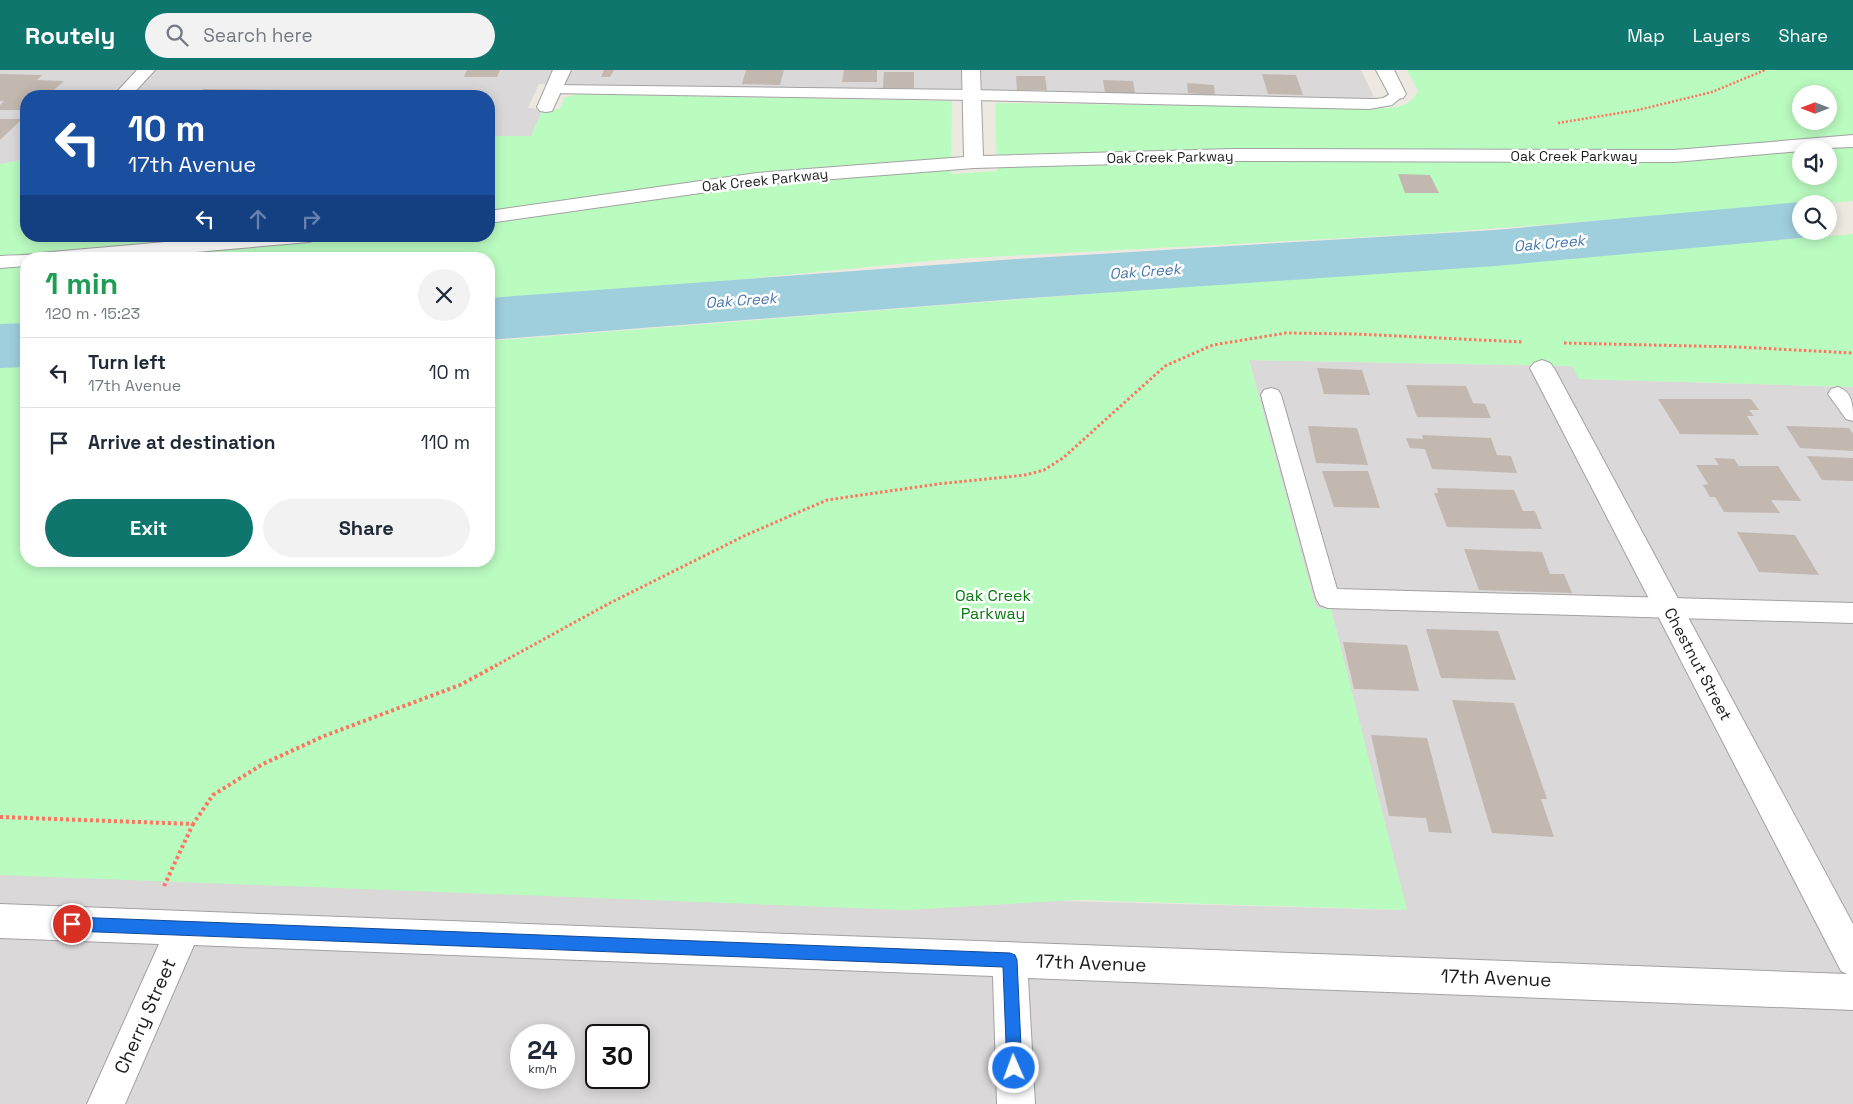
<!DOCTYPE html>
<meta charset="utf-8">
<style>
:root{--surface:#fff;--page:#f2f2f3;--text:#1f2937;--muted:#747a83;--line:#e0e1e3;--accent:#0f766e}
body{margin:0;font-family:"Space Grotesk",sans-serif;background:var(--page);color:var(--text);height:100vh;display:flex;flex-direction:column;font-size:19px;white-space:nowrap}
*{box-sizing:border-box;margin:0}
p{font-size:16px;color:var(--muted)}
.icon{flex:none;width:28px;height:28px;fill:none;stroke:currentColor;stroke-width:2;stroke-linecap:round;stroke-linejoin:round}
.map{position:relative;flex:1;overflow:hidden}
.details{position:absolute;left:20px;top:182px;width:475px;height:315px;display:flex;flex-direction:column;background:var(--surface);border-radius:20px;box-shadow:0 2px 12px #0003}
.details>*{flex:none}
.guide{position:absolute;left:20px;top:20px;width:475px;height:152px;border-radius:20px;box-shadow:0 2px 12px #0003;background:#1a4fa0;color:#fff;overflow:hidden}
.needle{width:32px;rotate:270deg}
.fabs{position:absolute;left:1792px;top:15px;display:grid;gap:10px}
.fabs a{display:grid;place-items:center;width:45px;height:45px;border-radius:50%;background:var(--surface);box-shadow:0 2px 12px #0003;font-size:25px}
.speed{position:absolute;left:510px;top:954px;display:flex;gap:10px;font-size:25px;font-weight:700;text-align:center}
.speed>*{display:grid;place-content:center;width:65px;height:65px;border-radius:50%;background:var(--surface);box-shadow:0 2px 12px #0003;line-height:1}
.speed small{font-size:12px;font-weight:400}
.speed .limit{border:2px solid #111;border-radius:8px;background:#fff;color:#111}
.pin{position:absolute;display:grid;place-items:center;width:42px;height:42px;color:#fff;margin:-21px;border:2px solid #fff;border-radius:50%;box-shadow:0 1px 5px #0007}
.me{position:absolute;width:55px;margin:-28px;rotate:358deg;stroke-linejoin:round;filter:drop-shadow(0 0 4px #0008)}
.turn{display:flex;align-items:center;gap:18px;height:105px;padding:0 25px;font-size:22px}
.turn .icon{width:65px;height:65px;stroke-width:2.5}
.turn b{display:block;font-size:35px;line-height:42px}
.lanes{display:flex;align-items:center;height:48px;padding:0 25px;background:#0003;justify-content:center;gap:25px;direction:ltr}
.lanes .off{opacity:.35}
.round{display:grid;place-items:center;flex:none;width:52px;height:52px;border-radius:26px;background:var(--page)}
.head{display:flex;align-items:center;justify-content:space-between;height:85px;padding:0 25px}
h1{font-size:30px;font-weight:700;line-height:38px;color:#1e9e55}
.primary-button{display:flex;gap:10px;margin-top:auto;padding:10px 25px}
.primary-button a{flex:1;height:58px;border-radius:30px;background:var(--accent);color:#fff;font-size:20px;font-weight:700;line-height:58px;text-align:center}
.primary-button a+a{background:var(--page);color:var(--text)}
ul{padding:0;list-style:none}
li{display:flex;align-items:center;gap:15px;height:70px;padding:0 25px;border-top:1px solid var(--line)}
li div{flex:1}
li b{display:block;font-size:19px}
li em{font-style:normal}
header{display:flex;align-items:center;gap:30px;box-sizing:border-box;height:70px;padding:0 25px;background:var(--accent);color:#fff}
header strong{font-size:24px}
nav{display:flex;gap:28px;margin-inline-start:auto;font-size:18px}
.search{width:350px;height:45px;background:var(--page);display:flex;align-items:center;gap:12px;box-sizing:border-box;padding:0 18px;border-radius:28px;color:var(--muted);font-size:19px}
.map>svg:first-child{display:block}
.residential{fill:#dad8d8;fill-rule:evenodd}
.park{fill:#bafbc0;fill-rule:evenodd}
.lines{fill:none;stroke-linecap:round;stroke-linejoin:round}
.river{fill:#9fcedd;fill-rule:evenodd}
.building{fill:#c2b8b0}
.service-casing{stroke:#a2a2a2;stroke-width:2}
.minor-casing{stroke:#a2a2a2;stroke-width:2}
.path-far2{stroke:#fe7361;stroke-width:2.5;stroke-dasharray:2 2;stroke-linecap:butt}
.path-far1{stroke:#fe7361;stroke-width:3;stroke-dasharray:2.5 2.5;stroke-linecap:butt}
.path{stroke:#fe7361;stroke-width:4;stroke-dasharray:3 3;stroke-linecap:butt}
.service{fill:#fff;fill-rule:evenodd}
.minor{fill:#fff;fill-rule:evenodd}
.route{fill:#1a73e8;stroke:#114b97}
.labels{text-anchor:middle;dominant-baseline:central;stroke-width:5;stroke-linejoin:round;paint-order:stroke}
.far-street-label{font-size:14px;fill:#1b1b1b;stroke:#fff}
.far-water-label{font-size:15px;font-style:italic;fill:#4678ad;stroke:#fff}
.park-label{font-size:16px;fill:#087b13;stroke:#fff}
.street-label{font-size:16px;fill:#1b1b1b;stroke:#fff}
.near-street-label{font-size:19px;fill:#1b1b1b;stroke:#fff}
</style>
<header>
<strong>Routely</strong>
<div class="search"><svg class="icon" aria-label="search" viewBox="0 0 24 24"><circle cx="10" cy="10" r="6"/><path d="M15 15l6 6"/></svg>Search here</div>
<nav><a>Map</a><a>Layers</a><a>Share</a></nav>
</header>
<div class="map">
<svg width="1853" height="1034" viewBox="0 0 1853 1034">
<rect width="100%" height="100%" fill="#ede9e0"/>
<!-- residential -->
<g class="residential">
<path d="M0 0H1361L1374 27 1360 29 539 14 528 38 543 39 531 66H489V26H26V89L0 94Z"/>
<path d="M1249 290 1573 296 1579 309 1853 317V1034H0V803L1406 840 1331 539 1316 538ZM521 965H564V1008H521ZM596 965H639V1008H596Z"/>
</g>
<!-- park -->
<g class="park">
<path d="M1407 0H1853V131L1421 164 950 189 489 234V189H26V256L0 257V94L26 89V166H489V66H531L543 39H559L565 27 579 24 952 31 951 104 997 101 995 33 1389 38C1403 36 1411 34 1418 21ZM1801 24H1829V51H1801ZM1801 79H1829V106H1801Z"/>
<path d="M1853 164V317L1579 309 1572 296 1249 290 1316 538 1331 539 1407 840 1078 830 906 840 0 805V295L26 294V491H489V271Z"/>
</g>
<g class="lines">
<!-- river -->
<g class="river">
<path d="M1801 132 1807 134H1801V161H1823L1822 163 1801 168 1495 196 1016 229 489 270V228L1016 189 1495 160Z"/>
<path d="M1829 147 1831 150 1829 153Z"/>
<path d="M26 253V297L0 298V254Z"/>
</g>
</g>
<!-- building -->
<g class="building">
<path d="M467 0H500L497 7H464Z"/>
<path d="M604 0H614L610 7H601Z"/>
<path d="M746 0H784L780 15 742 14Z"/>
<path d="M844 0H877V12H842Z"/>
<path d="M884 2H914V18H883Z"/>
<path d="M0 4 42 5 37 10 64 11 47 26H26V40H0V35L4 31H0Z"/>
<path d="M1262 4 1296 5 1303 25 1268 24Z"/>
<path d="M1016 6H1045L1047 20H1017Z"/>
<path d="M1103 10 1133 11 1135 23H1105Z"/>
<path d="M1187 13 1214 15 1215 25 1188 23Z"/>
<path d="M203 19 290 20 285 26H197Z"/>
<path d="M0 49H22L0 70Z"/>
<path d="M1398 104 1430 105 1439 123H1405Z"/>
<path d="M1317 298 1362 300 1370 325 1324 324Z"/>
<path d="M1406 315 1466 316 1473 333 1485 334 1491 348 1417 347Z"/>
<path d="M1658 329H1751L1759 340H1749L1754 346H1747L1759 365 1680 364Z"/>
<path d="M1308 356 1357 358 1368 395 1316 393Z"/>
<path d="M1786 356 1849 358 1853 364V381L1800 378Z"/>
<path d="M1422 365 1491 368 1497 385 1511 386 1517 403 1432 399 1425 379 1410 378 1406 368 1423 369Z"/>
<path d="M1807 386 1853 388V411L1822 410Z"/>
<path d="M1714 388 1734 389 1739 396H1778L1801 431 1771 430 1780 443 1724 442 1715 427H1710L1703 415 1708 414 1696 395H1719Z"/>
<path d="M1322 401H1368L1380 438 1334 437Z"/>
<path d="M1437 418 1514 420 1523 441H1535L1542 459 1447 457 1434 423H1438Z"/>
<path d="M1737 462 1795 465 1819 505 1759 502Z"/>
<path d="M1464 479 1542 482 1550 504H1564L1572 523 1479 520Z"/>
<path d="M1426 559 1498 561 1516 610 1441 608Z"/>
<path d="M1343 572 1407 575 1419 621 1354 619Z"/>
<path d="M1452 630 1514 633 1547 729H1541L1554 767 1492 763Z"/>
<path d="M1371 665 1427 668 1452 763 1429 762 1426 748 1389 746Z"/>
</g>
<g class="lines">
<defs>
<g id="service">
<path d="M553 15 972 20 1369 29C1373 29 1379 29 1383 28 1391 25 1392 18 1402 21L1405 24 1392 35 1369 39 972 30 548 23 545 20 548 17Z"/>
<path d="M1838 317C1853 322 1853 336 1853 351L1846 349 1828 324 1831 319Z"/>
<path d="M1271 318 1278 320 1281 325 1337 519 1853 533V553L1328 538 1320 535 1316 528 1261 325 1264 320Z"/>
</g>
<g id="minor">
<path d="M137 0H155L131 26H113Z"/>
<path d="M553 0H571L552 41 546 42 540 41 537 37Z"/>
<path d="M962 0H980L983 86 1233 79 1675 80 1853 65V77L1801 79V81L1675 92 1233 91 974 98 757 115 489 153V141L757 103 964 87Z"/>
<path d="M1376 0H1394L1406 24 1403 28 1397 29 1391 28Z"/>
<path d="M234 166H319L316 170 309 172 117 189H26V196L0 198V186C13 185 28 186 40 183Z"/>
<path d="M1542 290 1550 293 1554 298 1853 854V940L1028 908 1035 1034H997L993 906 194 875 125 1034H87L159 874 0 868V834L1847 904 1841 901 1530 298 1534 293Z"/>
</g>
</defs>
<!-- service casing -->
<use href="#service" class="service-casing"/>
<!-- minor casing -->
<use href="#minor" class="minor-casing"/>
<!-- path-far2 -->
<path class="path-far2" d="M1558 53 1638 40 1712 22 1765 0"/>
<!-- path-far1 -->
<g class="path-far1">
<path d="M1564 273 1738 277 1853 283"/>
<path d="M495 596 608 534 746 465 827 430 938 414 1025 405 1044 400 1063 388 1165 296 1213 275 1286 263 1356 264 1523 272"/>
</g>
<!-- path -->
<g class="path">
<path d="M0 747 193 754 213 725 263 694 324 666 460 615 497 595"/>
<path d="M164 816 193 754"/>
</g>
<!-- service -->
<use href="#service" class="service"/>
<!-- minor -->
<use href="#minor" class="minor"/>
</g>
<!-- route -->
<path class="route" d="M72 847 1010 883 1015 885 1017 890 1022 998 1020 1003 1014 1006 1009 1003 1007 998 1003 897 72 861 67 859 65 854 67 849Z"/>
<g class="labels">
<!-- far-street labels -->
<g class="far-street-label">
<text x="1574" y="86">Oak Creek Parkway</text>
<text transform="translate(1170 87) rotate(-1)">Oak Creek Parkway</text>
<text transform="translate(765 110) rotate(-6)">Oak Creek Parkway</text>
</g>
<!-- far-water labels -->
<g class="far-water-label">
<text transform="translate(1549 173) rotate(-5)">Oak Creek</text>
<text transform="translate(1145 201) rotate(-4)">Oak Creek</text>
<text transform="translate(741 230) rotate(-4)">Oak Creek</text>
</g>
<!-- park labels -->
<g class="park-label">
<text x="993" y="525">Oak Creek<tspan x="993" dy="18">Parkway</tspan></text>
</g>
<!-- street labels -->
<g class="street-label">
<text transform="translate(1698 594) rotate(62)">Chestnut Street</text>
</g>
<!-- near-street labels -->
<g class="near-street-label">
<text transform="translate(1091 893) rotate(2)">17th Avenue</text>
<text transform="translate(1496 908) rotate(2)">17th Avenue</text>
<text transform="translate(145 946) rotate(-66)">Cherry Street</text>
</g>
</g>
</svg>
<div class="fabs">
<a><svg class="needle" viewBox="-14 -14 28 28"><path d="M0-13l5 13h-10z" fill="#e53935"/><path d="M0 13l5-13h-10z" fill="#747a83"/></svg></a>
<a><svg class="icon" aria-label="sound" viewBox="0 0 24 24"><path d="M4 9h4l5-4v14l-5-4H4zM17 9q2 3 0 6"/></svg></a>
<a><svg class="icon" aria-label="search" viewBox="0 0 24 24"><circle cx="10" cy="10" r="6"/><path d="M15 15l6 6"/></svg></a>
</div>
<div class="speed"><div>24<small>km/h</small></div><div class="limit">30</div></div>
<div class="pin" style="left:72px;top:854px;background:#d93025"><svg class="icon" aria-label="arrive" viewBox="0 0 24 24"><path d="M6 21V4h12l-3 4 3 4H6"/></svg></div>
<svg class="me" style="left:1014px;top:998px" viewBox="-20 -20 40 40"><circle r="17" fill="#1a73e8" stroke="#fff" stroke-width="3"/><path d="M0-11L8 9 0 5-8 9z" fill="#fff"/></svg>
<div class="guide">
<div class="turn"><svg class="icon" aria-label="left" viewBox="0 0 24 24"><path d="M17 20v-9H6M10 6l-5 5 5 5"/></svg><div><b>10 m</b>17th Avenue</div></div>
<div class="lanes"><svg class="icon" aria-label="left" viewBox="0 0 24 24"><path d="M17 20v-9H6M10 6l-5 5 5 5"/></svg><svg class="icon off" aria-label="ahead" viewBox="0 0 24 24"><path d="M12 20V5M6 11l6-6 6 6"/></svg><svg class="icon off" aria-label="right" viewBox="0 0 24 24"><path d="M7 20v-9h11M14 6l5 5-5 5"/></svg></div>
</div>
<section class="details">
<div class="head"><div><h1>1 min</h1><p>120 m · 15:23</p></div><a class="round"><svg class="icon" aria-label="close" viewBox="0 0 24 24"><path d="M6 6l12 12M18 6L6 18"/></svg></a></div>
<ul>
<li><svg class="icon" aria-label="left" viewBox="0 0 24 24"><path d="M17 20v-9H6M10 6l-5 5 5 5"/></svg><div><b>Turn left</b><p>17th Avenue</p></div><em>10 m</em></li>
<li><svg class="icon" aria-label="arrive" viewBox="0 0 24 24"><path d="M6 21V4h12l-3 4 3 4H6"/></svg><div><b>Arrive at destination</b></div><em>110 m</em></li>
</ul>
<div class="primary-button"><a>Exit</a><a>Share</a></div>
</section>
</div>
